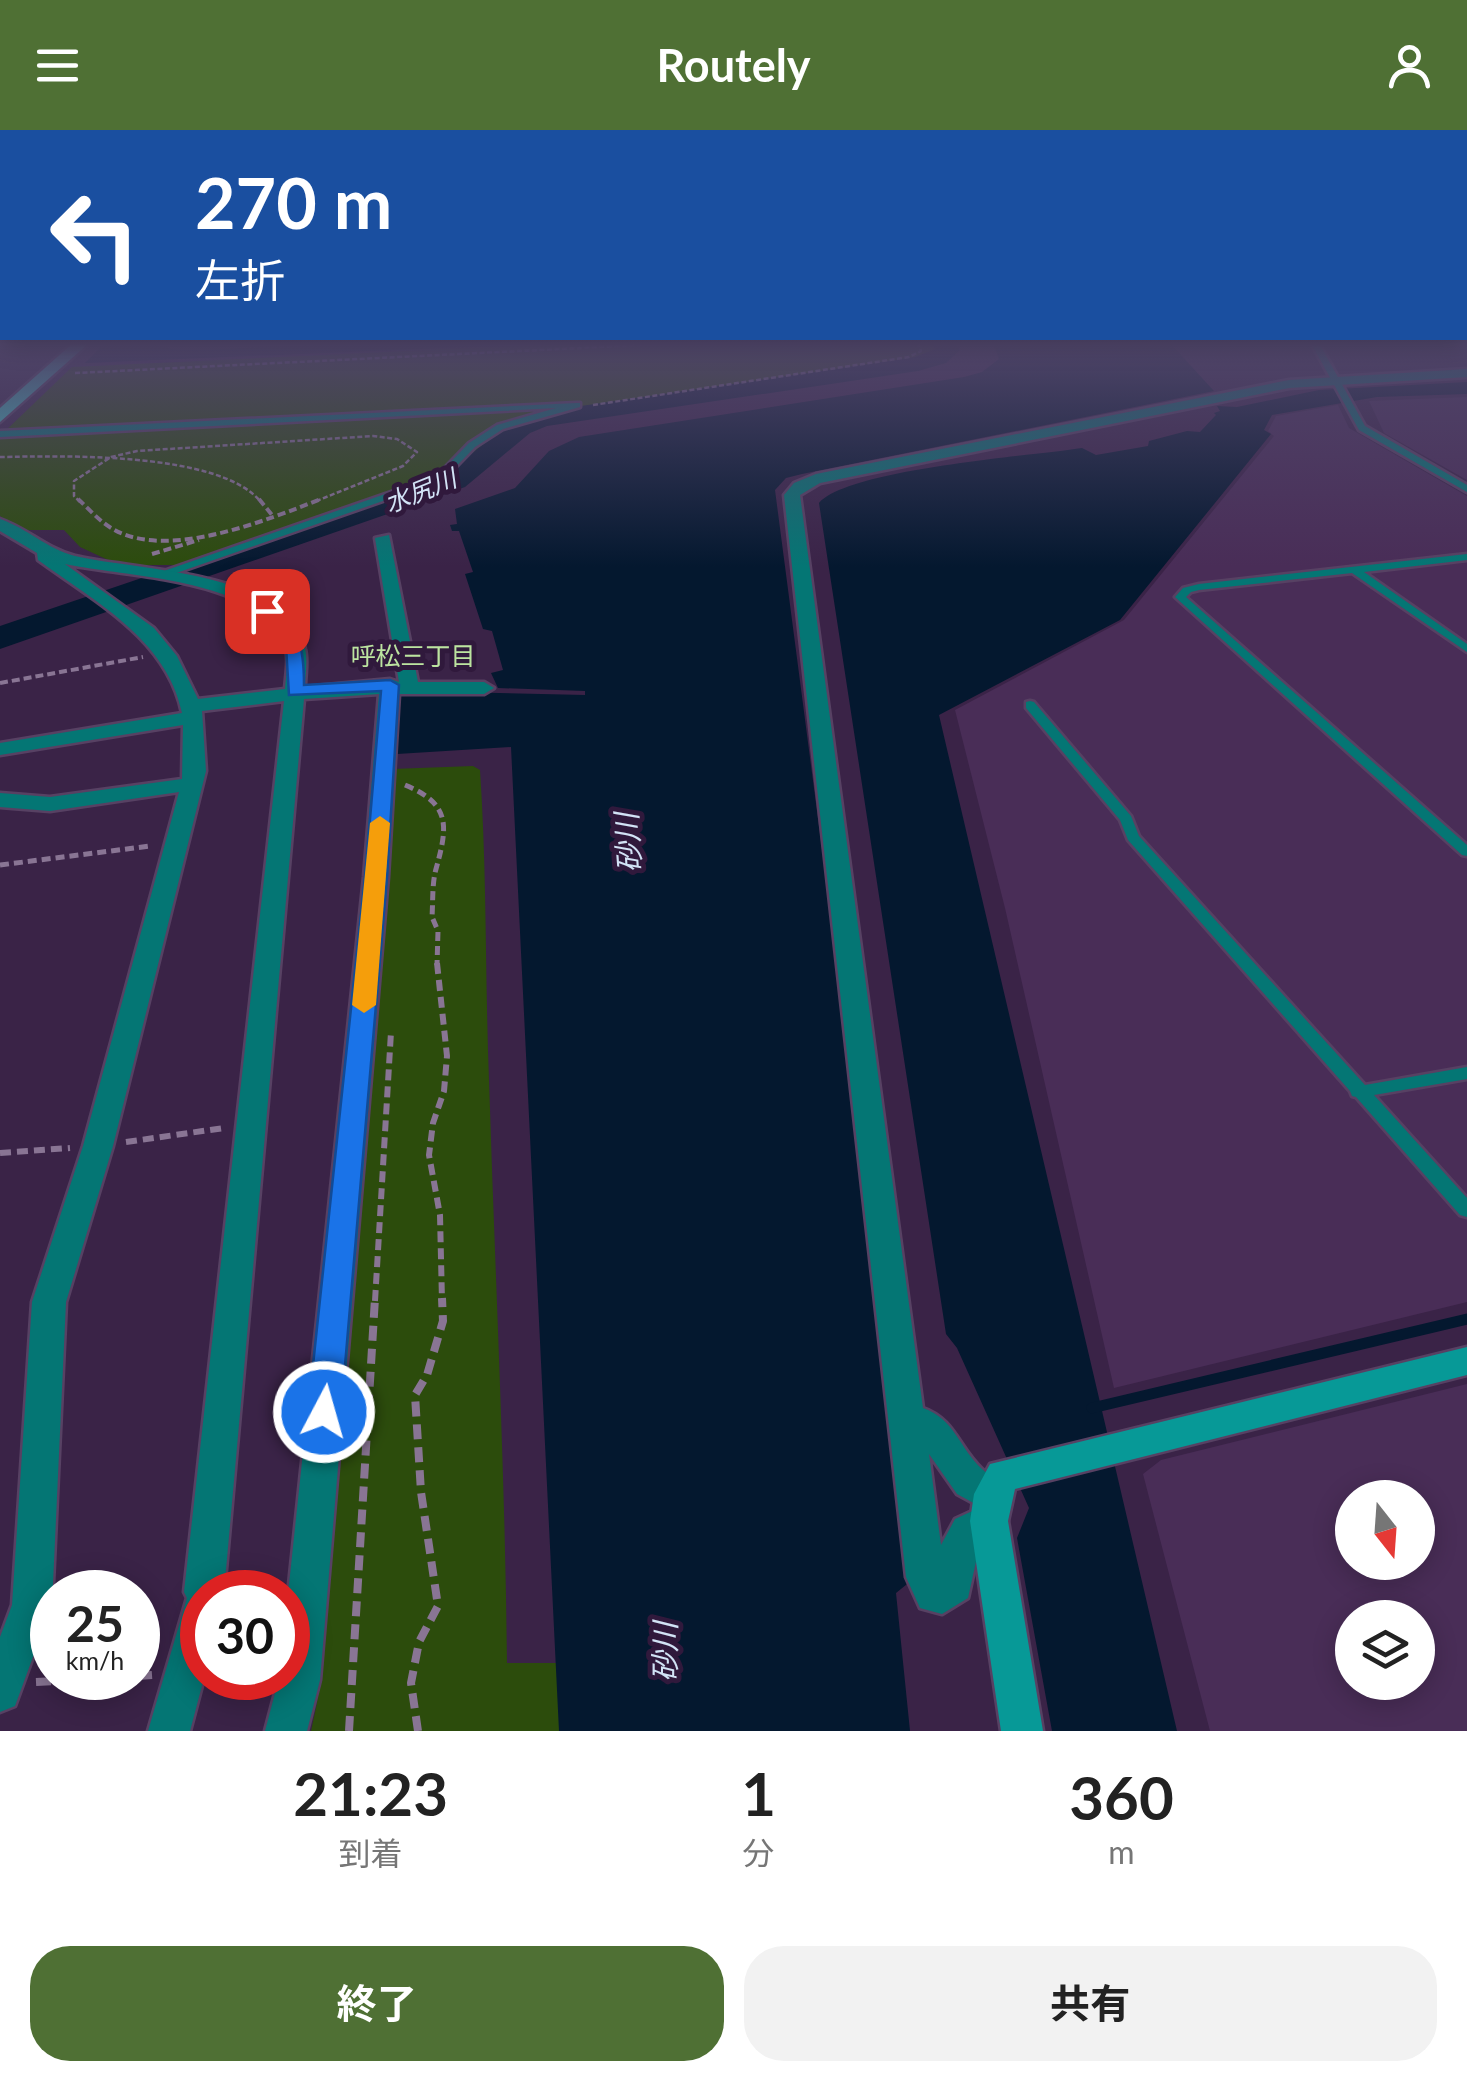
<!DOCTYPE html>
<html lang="ja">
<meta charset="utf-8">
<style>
:root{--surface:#fff;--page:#f2f2f2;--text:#222;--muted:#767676;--accent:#4f7034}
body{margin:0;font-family:Lato,"Noto Sans JP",sans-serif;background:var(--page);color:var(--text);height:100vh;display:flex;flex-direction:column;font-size:38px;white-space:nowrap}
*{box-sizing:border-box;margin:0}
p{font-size:32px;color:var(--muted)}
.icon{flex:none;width:55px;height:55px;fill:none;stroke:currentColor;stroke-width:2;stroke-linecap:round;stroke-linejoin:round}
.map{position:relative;height:1601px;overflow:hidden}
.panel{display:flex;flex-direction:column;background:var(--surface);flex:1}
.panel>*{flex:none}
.top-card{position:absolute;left:0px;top:0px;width:1468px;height:210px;box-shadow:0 5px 25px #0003;background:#1a4fa0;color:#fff;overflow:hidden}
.needle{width:65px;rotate:163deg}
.controls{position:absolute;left:1335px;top:1350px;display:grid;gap:20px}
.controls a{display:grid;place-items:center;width:100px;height:100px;border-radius:50%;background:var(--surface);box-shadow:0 5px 25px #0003;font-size:50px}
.speed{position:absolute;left:30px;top:1440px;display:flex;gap:20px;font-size:50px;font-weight:700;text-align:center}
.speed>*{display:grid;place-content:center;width:130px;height:130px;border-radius:50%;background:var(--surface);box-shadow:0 5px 25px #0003;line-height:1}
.speed small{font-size:25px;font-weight:400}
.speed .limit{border:15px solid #d22;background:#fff;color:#111}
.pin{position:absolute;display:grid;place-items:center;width:85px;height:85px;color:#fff;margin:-42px;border-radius:20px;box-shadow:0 5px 15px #0006}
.me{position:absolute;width:110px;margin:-55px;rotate:6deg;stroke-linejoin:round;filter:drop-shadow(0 0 8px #0008)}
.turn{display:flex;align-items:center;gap:35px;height:210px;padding:0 30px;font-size:45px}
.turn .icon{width:130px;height:130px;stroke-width:2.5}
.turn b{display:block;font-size:70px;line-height:85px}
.eta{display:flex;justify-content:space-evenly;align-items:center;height:170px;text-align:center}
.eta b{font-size:60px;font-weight:700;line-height:70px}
.cta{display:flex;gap:20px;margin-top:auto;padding:20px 30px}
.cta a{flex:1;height:115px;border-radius:40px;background:var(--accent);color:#fff;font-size:40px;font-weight:700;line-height:115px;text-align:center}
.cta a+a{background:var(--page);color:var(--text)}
header{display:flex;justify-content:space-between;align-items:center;height:130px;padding:0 30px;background:var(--accent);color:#fff;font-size:45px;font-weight:700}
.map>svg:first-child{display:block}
.built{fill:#492d57;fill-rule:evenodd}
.green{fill:#2c4c0c}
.water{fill:#04182f}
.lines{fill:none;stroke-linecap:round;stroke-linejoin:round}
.stream{stroke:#04182f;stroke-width:11}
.river{fill:#04182f;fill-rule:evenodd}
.lane-casing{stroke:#574163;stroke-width:5}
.street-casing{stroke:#574163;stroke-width:5}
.secondary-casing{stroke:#574163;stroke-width:5}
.highway-casing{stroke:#574163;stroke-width:5}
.path-far4{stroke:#897594;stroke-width:2.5;stroke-dasharray:5 2.5;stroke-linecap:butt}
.path-far3{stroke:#897594;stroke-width:4;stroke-dasharray:8 4;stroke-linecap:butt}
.path-far2{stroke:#897594;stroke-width:5;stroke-dasharray:9 5;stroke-linecap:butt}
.path-far1{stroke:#897594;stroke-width:6;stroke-dasharray:11 6;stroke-linecap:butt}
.path{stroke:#897594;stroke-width:8;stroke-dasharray:15 8;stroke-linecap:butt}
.lane{fill:#047674;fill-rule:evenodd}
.street{fill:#047674;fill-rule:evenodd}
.secondary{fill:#079997;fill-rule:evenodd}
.highway{fill:#40cac8;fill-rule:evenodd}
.route{fill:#1a73e8;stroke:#114b97;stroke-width:2.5}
.slow{fill:#f59e0b}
.labels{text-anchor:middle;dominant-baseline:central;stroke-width:10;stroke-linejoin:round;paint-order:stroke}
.far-water-label{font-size:25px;font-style:italic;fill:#d2e3f6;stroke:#30193c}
.far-neighbourhood-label{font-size:25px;fill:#bce4a0;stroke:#30193c}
.water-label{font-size:30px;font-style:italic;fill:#d2e3f6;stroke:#30193c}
</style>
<header><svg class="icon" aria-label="menu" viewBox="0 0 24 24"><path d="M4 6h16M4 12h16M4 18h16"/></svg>Routely<svg class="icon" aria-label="person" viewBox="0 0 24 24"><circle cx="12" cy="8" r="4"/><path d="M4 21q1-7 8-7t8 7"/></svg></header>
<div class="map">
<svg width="1467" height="1601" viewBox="0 0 1467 1601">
<rect width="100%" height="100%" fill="#3a2347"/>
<!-- built -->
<g class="built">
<path d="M1467 267V350L1384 303 1369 271Z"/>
<path d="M1338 275 1349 298 1467 366V1172L1114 1258 1005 778 955 580 1124 490 1274 306 1268 301 1276 286Z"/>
<path d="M1467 1254V1601H1210L1143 1344 1161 1330ZM1352 1368H1418V1432H1352ZM1352 1488H1418V1552H1352Z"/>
</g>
<!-- green -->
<g class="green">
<path d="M572 213H935L936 223 924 230 536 287 494 305 447 348 198 435H119L80 417 64 400H19L0 386V306L72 237Z"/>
<path d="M473 636 480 640C487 743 485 846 489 950 495 1144 505 1338 507 1533H559V1601H311L317 1573 392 639Z"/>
</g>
<!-- water -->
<g class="water">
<path d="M105 213H154L171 219 201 220 357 213H562L85 233Z"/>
<path d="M993 213H1170L1214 261 802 344 786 348 775 360 917 1446 896 1463 910 1601H559L511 617 397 624 398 564 404 561 585 565V561L498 558 491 543 503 540 492 501 483 499 465 444 473 442 459 401H452L450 395 457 394 455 379 515 358 549 321 579 307 964 247 982 242 999 229Z"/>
<path d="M1467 252V264L1377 267 1272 285 1264 300 1271 304 1120 490 939 585 1177 1601H1052L1017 1408 1029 1378 957 1218 946 1204 819 373C849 339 1031 326 1082 318L1096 325 1148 316 1149 311 1187 301 1200 302 1216 285 1214 283 1220 281 1217 276 1237 277 1319 260Z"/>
</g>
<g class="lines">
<!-- stream -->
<path class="stream" d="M1092 1278 1467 1189"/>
<!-- river -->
<path class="river" d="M932 213H955L960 220 946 233 918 241 547 296 530 303 465 357 0 519V496L445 345 512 291 533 283 915 227 935 219Z"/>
<defs>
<g id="lane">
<path d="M1311 213H1319L1365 296 1467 355V362L1359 300Z"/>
<path d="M577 273H580V277L503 299 475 317 443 350 162 448 158 447V443L437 346 469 313 497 295 556 278 0 307V301Z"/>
<path d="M1467 424V430L1364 442 1467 514V522L1352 443 1199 460 1191 462 1186 467 1467 715V726L1462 725 1175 467 1183 458 1199 454Z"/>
<path d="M1030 571 1034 572 1131 686 1139 706 1365 955 1467 937V949L1374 965 1467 1068V1087L1460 1085 1356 967 1352 966 1350 961 1128 710 1120 690 1026 578V572Z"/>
</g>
<g id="street">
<path d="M1467 239V247L1289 258 820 353 800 365 923 1278C955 1289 959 1318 982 1339 994 1350 1005 1348 1012 1364L1006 1376 1001 1378 1008 1391 1002 1403 979 1418 968 1468 942 1484 920 1478 906 1447 784 365 794 353 816 344 1289 250ZM929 1324 957 1364 981 1377 955 1389 941 1415Z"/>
<path d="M0 389C27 398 47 419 75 426 137 441 288 440 305 519 308 531 305 545 305 557L390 549 399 552 375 408 389 405 418 552H484L494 558 484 564H399L388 747 320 1550 307 1601H265L279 1548H288V1464L364 747 379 564 304 569 224 1462H202L204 1548 190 1601H148L187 1468 184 1462 284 571 202 581 206 641 113 1016 66 1172 52 1475 15 1576 0 1582V1507L12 1475 32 1172 83 1016 179 662 50 681 0 677V663L50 667 182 649 183 595 0 625V613L182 583C167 509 94 471 38 430L37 423 0 401ZM65 434C125 447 258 448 284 513 290 526 286 544 285 559L198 569 177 526 154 498Z"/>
</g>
<path id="secondary" d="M1467 1217V1245L1015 1359 1008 1391 1043 1601H1001L970 1391 974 1364 990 1334Z"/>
<path id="highway" d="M73 213H89L0 292V278Z"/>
</defs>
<!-- lane casing -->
<use href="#lane" class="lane-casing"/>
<!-- street casing -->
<use href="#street" class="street-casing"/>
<!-- secondary casing -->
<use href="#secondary" class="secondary-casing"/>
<!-- highway casing -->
<use href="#highway" class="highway-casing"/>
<!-- path-far4 -->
<g class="path-far4">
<path d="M75 243 681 213"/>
<path d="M593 275 909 227 921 221 918 213"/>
<path d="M0 327C62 326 219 321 261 372"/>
<path d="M80 372 74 366V351L111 327 137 321 373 306 397 309 417 322 403 336 314 372"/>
</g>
<!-- path-far3 -->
<g class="path-far3">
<path d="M78 369C89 379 100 392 113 399 167 431 267 390 321 369"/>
<path d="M259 369 272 385"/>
<path d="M152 424 199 410"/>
<path d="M0 553 143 527"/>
</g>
<!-- path-far2 -->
<g class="path-far2">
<path d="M405 655C451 674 448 696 436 739 432 753 433 772 432 787L438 801 437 835"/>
<path d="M0 735 150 716"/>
</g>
<!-- path-far1 -->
<g class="path-far1">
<path d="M437 833 447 926 444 961 433 993 429 1025 440 1085 442 1171"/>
<path d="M126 1012 224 998"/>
<path d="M0 1023 70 1018"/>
<path d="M375 1171 391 902"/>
</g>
<!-- path -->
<g class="path">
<path d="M138 1546 152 1545"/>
<path d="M36 1552 112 1548"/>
<path d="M349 1601 375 1168"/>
<path d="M418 1601 411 1553 419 1512 438 1476 421 1362 415 1265 427 1245 443 1191 442 1168"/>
</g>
<!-- lane -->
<use href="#lane" class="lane"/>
<!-- street -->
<use href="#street" class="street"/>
<!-- secondary -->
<use href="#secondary" class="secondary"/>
<!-- highway -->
<use href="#highway" class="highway"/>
</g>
<!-- sky -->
<linearGradient id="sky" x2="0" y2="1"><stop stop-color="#201327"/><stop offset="0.49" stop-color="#4f4569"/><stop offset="1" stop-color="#4f4569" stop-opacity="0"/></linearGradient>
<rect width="1467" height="437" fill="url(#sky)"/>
<!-- route -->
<path class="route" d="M267 476C301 490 304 523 304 555L390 550 399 555 387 747 341 1282 336 1292 324 1296 313 1292 308 1282 365 747 381 561 289 565 286 516 276 498 259 481Z"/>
<!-- slow -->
<path class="slow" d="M380 686 390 693 376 875 364 883 352 875 370 693Z"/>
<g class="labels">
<!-- far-water labels -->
<g class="far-water-label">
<text transform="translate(420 360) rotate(-22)">水尻川</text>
</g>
<!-- far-neighbourhood labels -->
<g class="far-neighbourhood-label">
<text x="413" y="525">呼松三丁目</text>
</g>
<!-- water labels -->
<g class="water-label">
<text transform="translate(627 713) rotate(-94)">砂川</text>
<text transform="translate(664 1522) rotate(-90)">砂川</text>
</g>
</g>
</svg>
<div class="controls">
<a><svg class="needle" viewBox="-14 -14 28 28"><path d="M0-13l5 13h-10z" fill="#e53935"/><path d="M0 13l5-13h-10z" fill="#767676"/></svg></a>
<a><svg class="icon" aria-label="layers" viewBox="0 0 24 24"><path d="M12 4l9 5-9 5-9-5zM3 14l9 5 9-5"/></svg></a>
</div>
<div class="speed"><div>25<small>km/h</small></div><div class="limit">30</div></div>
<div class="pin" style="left:267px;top:481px;background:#d93025"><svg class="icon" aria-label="arrive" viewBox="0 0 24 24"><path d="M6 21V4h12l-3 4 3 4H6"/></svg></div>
<svg class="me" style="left:324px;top:1282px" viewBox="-20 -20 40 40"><circle r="17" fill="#1a73e8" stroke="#fff" stroke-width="3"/><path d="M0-11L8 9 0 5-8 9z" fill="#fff"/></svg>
<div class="top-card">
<div class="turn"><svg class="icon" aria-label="left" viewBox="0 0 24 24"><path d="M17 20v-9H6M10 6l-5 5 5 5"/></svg><div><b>270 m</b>左折</div></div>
</div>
</div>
<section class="panel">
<div class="eta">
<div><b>21:23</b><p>到着</p></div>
<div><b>1</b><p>分</p></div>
<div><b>360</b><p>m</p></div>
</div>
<div class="cta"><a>終了</a><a>共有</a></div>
</section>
